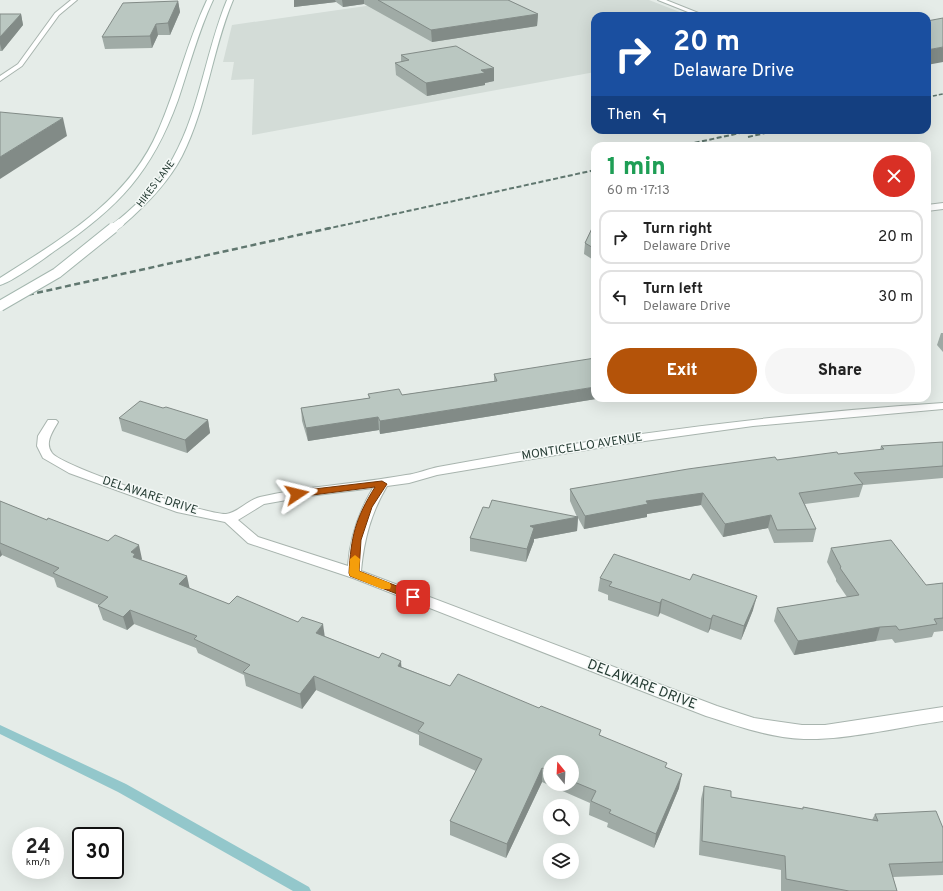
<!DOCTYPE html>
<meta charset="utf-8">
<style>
:root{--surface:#fff;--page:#f6f6f6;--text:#222;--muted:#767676;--line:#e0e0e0;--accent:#b45309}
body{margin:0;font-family:Overpass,sans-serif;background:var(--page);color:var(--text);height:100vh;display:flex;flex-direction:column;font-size:15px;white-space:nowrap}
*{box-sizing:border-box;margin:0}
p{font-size:13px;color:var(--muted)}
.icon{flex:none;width:22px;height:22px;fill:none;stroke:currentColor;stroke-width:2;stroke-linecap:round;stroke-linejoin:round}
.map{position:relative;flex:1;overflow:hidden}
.side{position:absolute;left:591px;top:142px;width:340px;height:260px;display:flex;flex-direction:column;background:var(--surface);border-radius:12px;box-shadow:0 4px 16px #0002}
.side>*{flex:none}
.guide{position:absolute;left:591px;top:12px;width:340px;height:122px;border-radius:12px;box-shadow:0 4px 16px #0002;background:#1a4fa0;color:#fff;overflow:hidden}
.needle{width:26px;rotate:342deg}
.controls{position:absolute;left:543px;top:755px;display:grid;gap:8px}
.controls a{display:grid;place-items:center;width:36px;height:36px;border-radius:50%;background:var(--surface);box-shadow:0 4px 16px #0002;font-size:20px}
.speed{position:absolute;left:12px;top:827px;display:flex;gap:8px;font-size:20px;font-weight:700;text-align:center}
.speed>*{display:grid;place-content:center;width:52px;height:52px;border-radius:50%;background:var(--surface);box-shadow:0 4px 16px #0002;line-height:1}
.speed small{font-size:10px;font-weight:400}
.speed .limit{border:2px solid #111;border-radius:6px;background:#fff;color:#111}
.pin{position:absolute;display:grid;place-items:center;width:34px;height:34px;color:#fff;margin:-17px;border-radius:8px;box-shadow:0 2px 6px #0006}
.me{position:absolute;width:44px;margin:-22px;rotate:80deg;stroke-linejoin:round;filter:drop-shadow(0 0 3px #0008)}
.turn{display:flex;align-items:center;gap:14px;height:84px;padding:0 16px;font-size:18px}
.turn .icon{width:52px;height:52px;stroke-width:2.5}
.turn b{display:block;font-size:28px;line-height:34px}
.then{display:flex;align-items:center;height:38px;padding:0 16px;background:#0003;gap:8px;font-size:15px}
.round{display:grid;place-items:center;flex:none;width:42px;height:42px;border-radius:21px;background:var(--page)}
.headline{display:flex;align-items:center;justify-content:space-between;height:68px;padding:0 16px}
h1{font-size:24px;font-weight:800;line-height:30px;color:#1e9e55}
.cta{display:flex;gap:8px;margin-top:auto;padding:8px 16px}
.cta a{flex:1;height:46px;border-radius:24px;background:var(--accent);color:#fff;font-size:16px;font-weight:800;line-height:46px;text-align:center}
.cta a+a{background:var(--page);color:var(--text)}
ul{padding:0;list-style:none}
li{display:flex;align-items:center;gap:12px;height:54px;margin:0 8px 6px;padding:0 8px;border:2px solid var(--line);border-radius:12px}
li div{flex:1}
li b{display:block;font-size:15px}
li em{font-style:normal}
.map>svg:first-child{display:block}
.built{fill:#d3dcd7}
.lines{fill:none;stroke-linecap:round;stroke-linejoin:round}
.stream{fill:#93c7cb;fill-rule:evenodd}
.street-casing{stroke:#a8b4ae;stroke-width:2}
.secondary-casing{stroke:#a4b7af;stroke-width:2}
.street{fill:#fff;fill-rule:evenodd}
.secondary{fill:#fff;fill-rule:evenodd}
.rail-far2{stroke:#60776f;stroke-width:1.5;stroke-dasharray:4 2;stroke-linecap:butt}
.rail-far1{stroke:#60776f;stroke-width:2;stroke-dasharray:5 2.5;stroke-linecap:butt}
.rail{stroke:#60776f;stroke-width:2.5;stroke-dasharray:6 3.5;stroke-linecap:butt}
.secondary-bridge-far1-casing{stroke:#a4b7af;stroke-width:9;stroke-linecap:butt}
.secondary-bridge-casing{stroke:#a4b7af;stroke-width:12;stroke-linecap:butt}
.secondary-bridge-far1{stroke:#fff;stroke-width:8}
.secondary-bridge{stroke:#fff;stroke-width:10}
.wall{fill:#a0aba6;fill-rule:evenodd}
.shaded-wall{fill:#828b87}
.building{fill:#bac7c1;stroke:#828b87}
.route{fill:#b45309;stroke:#753606}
.slow{fill:#f59e0b}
.labels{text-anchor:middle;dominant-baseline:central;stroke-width:3;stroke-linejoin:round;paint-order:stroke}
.far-street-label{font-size:10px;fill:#263c34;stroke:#f5f9f7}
.street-label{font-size:12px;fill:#263c34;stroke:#f5f9f7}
.near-street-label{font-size:14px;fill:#263c34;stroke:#f5f9f7}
</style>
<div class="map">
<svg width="943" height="891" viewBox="0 0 943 891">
<rect width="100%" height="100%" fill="#e5ece8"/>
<!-- built -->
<path class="built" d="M408 0H649L690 16H595V72L252 135 254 79 231 80 234 62H223L232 25Z"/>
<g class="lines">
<!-- stream -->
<path class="stream" d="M0 725 126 784 309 887 311 891H293L118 792 0 734Z"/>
<defs>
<g id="street">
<path d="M71 0H77L59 15 22 66 0 81V76L18 64 55 13Z"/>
<path d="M658 0H666L706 16H698Z"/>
<path d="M943 203V209L927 211V205Z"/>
<path d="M943 403V409L753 426 616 445 437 475 409 483 387 486C371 513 364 539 361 571L717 706 754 718 802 725H825L943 707V721C899 727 848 740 804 739 770 738 738 726 706 716L353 578 248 543 225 522 177 512 69 473 43 458 37 446 38 436 48 420H56L58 422C53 431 44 443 52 453 63 467 206 515 226 514 237 513 248 500 260 497 308 486 357 484 406 475 417 474 427 469 438 467 605 436 773 414 943 403ZM373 488C358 513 350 537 348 566L258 537 238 520 264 504 309 496Z"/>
</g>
<g id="secondary">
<path d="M207 0H213C198 32 189 67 178 100 152 172 119 207 56 250 43 259 14 281 0 285V278C61 239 128 201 158 131 177 88 187 42 207 0Z"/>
<path d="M227 0H233C212 50 207 107 182 156 168 183 146 205 123 225H117V221C139 203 159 183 173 158 200 110 206 50 227 0Z"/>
</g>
</defs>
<!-- street casing -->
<use href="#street" class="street-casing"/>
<!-- secondary casing -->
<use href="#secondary" class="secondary-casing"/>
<!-- street -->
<use href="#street" class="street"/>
<!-- secondary -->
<use href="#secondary" class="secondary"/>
<!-- rail-far2 -->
<path class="rail-far2" d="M927 97 943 94"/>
<!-- rail-far1 -->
<g class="rail-far1">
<path d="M748 137 778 130"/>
<path d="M680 146 754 130"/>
<path d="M326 229 595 170"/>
</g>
<!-- rail -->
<path class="rail" d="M0 301 330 228"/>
<defs>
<path id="secondary-bridge-far1" d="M112 229 120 223"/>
<path id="secondary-bridge" d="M0 306 57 273 113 228"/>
</defs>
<!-- secondary-bridge-far1 casing -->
<use href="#secondary-bridge-far1" class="secondary-bridge-far1-casing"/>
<!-- secondary-bridge casing -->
<use href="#secondary-bridge" class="secondary-bridge-casing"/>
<!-- secondary-bridge-far1 -->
<use href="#secondary-bridge-far1" class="secondary-bridge-far1"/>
<!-- secondary-bridge -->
<use href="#secondary-bridge" class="secondary-bridge"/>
</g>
<!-- wall -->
<g class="wall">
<path d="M294 0H508L538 14 537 26 432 42 364 4 343 7 336 2 294 7Z"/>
<path d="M178 1 180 12 170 35H158L152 48 105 49 102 37Z"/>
<path d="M0 14H21L23 25 2 51H0Z"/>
<path d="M401 55 494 81 485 83V85L427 96 396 75 395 63 401 62Z"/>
<path d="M595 222V261L584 254 585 243Z"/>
<path d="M941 333H943V352L937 345Z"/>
<path d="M494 374 595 398H602L380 434 379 430 308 441 302 421 301 408 369 398 368 394 402 395 494 381Z"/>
<path d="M163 408 208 420 210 433 187 453 122 431 119 418Z"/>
<path d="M943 442V478L863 485 859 497 805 504 816 529 813 542 774 543 768 528 723 537 701 505 647 514V517L584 529 578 518 577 531 534 539V541L526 562 470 551V538L489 508 577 517 570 501V489L777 460 880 450 881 446Z"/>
<path d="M0 501 142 559 141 560 189 589 229 604 324 636 450 686 601 736 666 767 679 788 654 848 607 827 608 823 589 815 590 803 542 782 506 858 450 835V821L476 771 419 745V735L316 690 302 709 246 686 244 675 198 653 196 648 134 624 127 630 103 620 98 606 99 605 57 587 54 578 2 555 0 557ZM550 762H572V784H550Z"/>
<path d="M831 548 926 585 943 583V631L934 632 932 637 895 643 892 639 876 641 794 655 774 621 777 608 847 597 836 581V579L827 562Z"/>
<path d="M600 578 753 610 741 640 710 629 708 633 660 613 658 617 608 600V595L598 591Z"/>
<path d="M704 786 731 797 803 809V807L872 820 875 814 943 828V875L893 877 897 891H781V870L699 855 701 799Z"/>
</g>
<!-- shaded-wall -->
<g class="shaded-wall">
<path d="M294 0H335L336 2 294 7Z"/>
<path d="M342 0H364V4L343 7Z"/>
<path d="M178 1 180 12 170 35 168 23Z"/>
<path d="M21 14 23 25 2 51 0 44V37Z"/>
<path d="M538 14 537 26 432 42 431 30Z"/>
<path d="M156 24 158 35 152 48 150 36Z"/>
<path d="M943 47V62L927 65V50Z"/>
<path d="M494 68V81L485 83V85L427 96 426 83 481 70Z"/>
<path d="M63 118 67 136 0 179V157Z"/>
<path d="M595 387V398H602L380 434V421Z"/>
<path d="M378 417 379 430 308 441 306 428Z"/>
<path d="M208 420 210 433 187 453 185 440Z"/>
<path d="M703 493 701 505 647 514V517L584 529 585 516 646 501Z"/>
<path d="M771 515 768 528 723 537 725 524Z"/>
<path d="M578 517 577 531 534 539V541L526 562 527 549 530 526Z"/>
<path d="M139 545 142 559 138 563 139 568 131 552Z"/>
<path d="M0 549 2 555 0 557Z"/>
<path d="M187 576 190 590 179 584Z"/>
<path d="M757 596 753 610 741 640 744 626Z"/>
<path d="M662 599 660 613 658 617 660 603Z"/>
<path d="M130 610 134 624 127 630 123 617Z"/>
<path d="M713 615 710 629 708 633 711 619Z"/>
<path d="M323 624 325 638 316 633Z"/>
<path d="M880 627 876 641 794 655 798 641Z"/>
<path d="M401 661 402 675 398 666Z"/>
<path d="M314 676 316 690 302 709 300 694Z"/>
<path d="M542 768V782L506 858 507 844Z"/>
<path d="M682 774 679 788 654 848 656 834Z"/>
</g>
<!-- building -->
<g class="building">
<path d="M378 0H508L538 14 431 30Z"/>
<path d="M178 1 168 23 156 24 150 36 102 37 123 3Z"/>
<path d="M0 14H21L0 37Z"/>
<path d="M943 18V47L927 50V21Z"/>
<path d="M456 46 494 68 481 70 485 73 426 83 395 63 409 60 401 55Z"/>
<path d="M0 112 63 118 0 157Z"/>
<path d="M595 222V249L585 243Z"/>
<path d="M595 358V387L380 421 378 417 306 428 301 408 370 398 368 394 399 389 402 395 497 381 494 374Z"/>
<path d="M140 401 163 408 166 407 208 420 185 440 119 418Z"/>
<path d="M943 442V466L854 473 863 484 799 493 816 529 777 530 771 515 725 524 703 493 646 501 648 504 585 516 570 489 688 469 775 457 777 460 837 452 838 454 884 449 881 446Z"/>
<path d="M492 500 578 517 530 526 534 528 527 549 470 538 483 507 489 508Z"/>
<path d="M0 501 47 520 48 518 108 541 115 535 139 545 131 552 135 554 133 557 187 576 179 584 229 604 237 596 298 622 302 617 323 624 316 633 379 658 382 653 401 661 398 666 450 686 458 674 539 708 541 706 601 730 599 735 667 763 665 767 682 774 656 834 609 813 611 810 591 801 596 791 572 781V762H550V771L542 768 507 844 450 821 482 759 418 731 424 723 314 676 300 694 243 672 250 665 194 639 197 636 130 610 123 617 98 606 108 597 53 573 59 568 0 543Z"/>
<path d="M891 540 926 585 943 583V618L934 619 937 624 899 630 896 626 880 627 798 641 777 608 859 595 840 568 841 567 831 548Z"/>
<path d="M614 554 690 580 693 574 757 596 744 626 713 615 711 619 662 599 660 603 609 586 612 582 600 578Z"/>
<path d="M704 786 731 791V797L803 809V807L878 821 875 814 936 811 943 828V862L889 864 897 891H849L786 879 785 856 702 841Z"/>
</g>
<!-- route -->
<path class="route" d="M382 481 387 484 372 507 361 540 359 571 417 594 419 597 413 600 350 576 349 573C351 537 355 519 375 487L297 497 292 494 297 491Z"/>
<!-- slow -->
<path class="slow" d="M355 555 360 559 359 571 390 583 391 586 390 589H382L350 576 349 573 350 559Z"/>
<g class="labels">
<!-- far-street labels -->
<g class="far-street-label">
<text transform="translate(156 184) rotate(-53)">HIKES LANE</text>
</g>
<!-- street labels -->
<g class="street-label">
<text transform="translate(582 447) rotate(-9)">MONTICELLO AVENUE</text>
<text transform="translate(150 496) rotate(18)">DELAWARE DRIVE</text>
</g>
<!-- near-street labels -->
<g class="near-street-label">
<text transform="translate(642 685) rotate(21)">DELAWARE DRIVE</text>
</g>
</g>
</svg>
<div class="controls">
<a><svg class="needle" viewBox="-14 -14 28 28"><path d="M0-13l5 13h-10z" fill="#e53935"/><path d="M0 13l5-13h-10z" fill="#767676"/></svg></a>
<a><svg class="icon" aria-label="search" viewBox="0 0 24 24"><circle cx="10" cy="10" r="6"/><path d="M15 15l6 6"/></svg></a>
<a><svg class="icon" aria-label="layers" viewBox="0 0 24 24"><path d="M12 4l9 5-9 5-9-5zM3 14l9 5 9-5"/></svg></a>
</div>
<div class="speed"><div>24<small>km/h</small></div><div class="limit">30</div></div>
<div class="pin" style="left:413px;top:597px;background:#d93025"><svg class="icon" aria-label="arrive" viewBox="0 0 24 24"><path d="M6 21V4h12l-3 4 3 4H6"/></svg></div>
<svg class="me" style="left:297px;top:494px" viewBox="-20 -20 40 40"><path d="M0-17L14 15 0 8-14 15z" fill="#b45309" stroke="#fff" stroke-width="4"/></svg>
<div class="guide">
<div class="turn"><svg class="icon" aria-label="right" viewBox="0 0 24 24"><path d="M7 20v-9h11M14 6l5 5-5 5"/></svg><div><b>20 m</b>Delaware Drive</div></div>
<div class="then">Then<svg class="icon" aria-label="left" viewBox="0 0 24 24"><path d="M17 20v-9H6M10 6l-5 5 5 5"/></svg></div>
</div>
<section class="side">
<div class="headline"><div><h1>1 min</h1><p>60 m · 17:13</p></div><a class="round" style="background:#d93025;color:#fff"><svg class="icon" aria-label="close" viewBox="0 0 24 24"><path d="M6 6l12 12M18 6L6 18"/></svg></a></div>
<ul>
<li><svg class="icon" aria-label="right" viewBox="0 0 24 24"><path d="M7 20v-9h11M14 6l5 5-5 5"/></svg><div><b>Turn right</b><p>Delaware Drive</p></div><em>20 m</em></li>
<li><svg class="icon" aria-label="left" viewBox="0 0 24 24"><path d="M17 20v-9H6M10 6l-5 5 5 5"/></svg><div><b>Turn left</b><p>Delaware Drive</p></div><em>30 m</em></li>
</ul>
<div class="cta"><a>Exit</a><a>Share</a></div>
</section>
</div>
